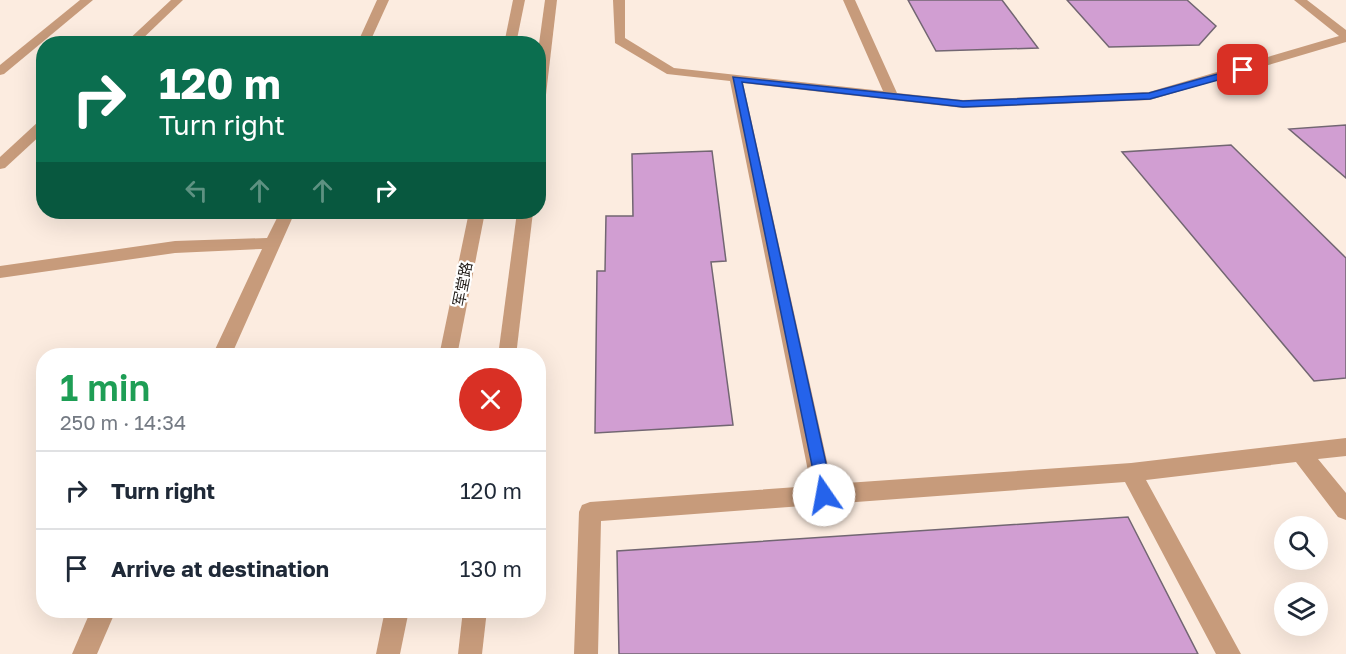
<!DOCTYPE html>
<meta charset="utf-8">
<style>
:root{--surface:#fff;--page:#f2f2f3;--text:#1f2937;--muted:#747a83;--line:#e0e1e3}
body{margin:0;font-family:"Golos Text","Noto Sans SC",sans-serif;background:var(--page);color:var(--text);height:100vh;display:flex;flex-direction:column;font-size:22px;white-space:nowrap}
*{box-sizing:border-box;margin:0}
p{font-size:20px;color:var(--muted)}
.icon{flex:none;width:33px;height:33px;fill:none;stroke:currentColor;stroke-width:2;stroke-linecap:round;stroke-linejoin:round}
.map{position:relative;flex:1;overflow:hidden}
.side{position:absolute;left:36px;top:348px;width:510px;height:270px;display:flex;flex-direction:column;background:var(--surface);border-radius:24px;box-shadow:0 6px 24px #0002}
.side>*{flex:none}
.guide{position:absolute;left:36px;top:36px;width:510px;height:183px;border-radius:24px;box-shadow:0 6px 24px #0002;background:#0b6e4f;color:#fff;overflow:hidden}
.tools{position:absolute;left:1274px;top:516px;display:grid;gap:12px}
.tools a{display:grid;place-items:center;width:54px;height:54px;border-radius:50%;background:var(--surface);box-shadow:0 6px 24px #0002;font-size:30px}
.pin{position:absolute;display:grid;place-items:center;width:51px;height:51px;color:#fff;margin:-26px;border-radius:12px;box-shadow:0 3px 9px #0006}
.me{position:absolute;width:66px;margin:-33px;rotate:348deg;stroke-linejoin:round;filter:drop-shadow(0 0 4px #0008)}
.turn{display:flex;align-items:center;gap:21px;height:126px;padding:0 24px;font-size:27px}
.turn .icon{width:78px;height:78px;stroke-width:2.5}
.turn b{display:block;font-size:42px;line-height:51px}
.lanes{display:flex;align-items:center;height:57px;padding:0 24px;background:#0003;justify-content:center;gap:30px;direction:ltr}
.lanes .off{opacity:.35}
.round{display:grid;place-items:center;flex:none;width:63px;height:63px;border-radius:32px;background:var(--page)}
.head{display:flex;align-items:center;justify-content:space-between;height:102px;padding:0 24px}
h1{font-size:36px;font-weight:600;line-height:45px;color:#1e9e55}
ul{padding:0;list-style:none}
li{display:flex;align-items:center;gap:18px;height:78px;padding:0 24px;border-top:2px solid var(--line)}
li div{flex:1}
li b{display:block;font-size:22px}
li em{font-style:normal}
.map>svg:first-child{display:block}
.building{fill:#d19ed2;stroke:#726672;stroke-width:1.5}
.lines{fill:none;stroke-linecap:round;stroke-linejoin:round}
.service{fill:#c79b7b;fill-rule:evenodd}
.minor{fill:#c79b7b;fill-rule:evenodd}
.route{fill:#2563eb;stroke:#184099;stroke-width:1.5}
.labels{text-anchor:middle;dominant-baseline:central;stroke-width:4.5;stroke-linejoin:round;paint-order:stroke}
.street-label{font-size:15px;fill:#1e1915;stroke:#fff}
</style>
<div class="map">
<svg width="1346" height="654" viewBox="0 0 1346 654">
<rect width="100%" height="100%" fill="#fcece0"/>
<!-- building -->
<g class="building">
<path d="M908 0H1002L1038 48 936 51Z"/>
<path d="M1067 0H1187L1216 26 1199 45 1109 47Z"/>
<path d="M1346 125V178L1289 129Z"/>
<path d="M1231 145 1346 258V378L1314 381 1122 152Z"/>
<path d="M712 151 726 261 711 262 733 425 595 433 597 271H605L606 216H633L632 154Z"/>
<path d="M1128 517 1198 654H619L617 551Z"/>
</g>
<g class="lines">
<!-- service -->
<g class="service">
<path d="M80 0H93L4 74 0 75V65Z"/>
<path d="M171 0H183L137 44H124Z"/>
<path d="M377 0H389L369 44H357Z"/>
<path d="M613 0H625V38L674 68 883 91 843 0H855L897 93 963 100 1149 92 1339 36 1294 0H1307L1346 30V42L1150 100 963 108 743 83 832 484 1131 463 1346 438V456L1318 459 1346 493V520L1338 517 1296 462 1146 480 1241 654H1216L1125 482 601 521 598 654H574L579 512 582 505 590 502 811 486 730 81 667 74 615 43Z"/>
<path d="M44 120V132L5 168 0 169V157L39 121Z"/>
<path d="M280 212H295L231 356H212L262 249 175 253 0 278V266L175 241 267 238Z"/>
<path d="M91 610H116L97 654H72Z"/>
</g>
<!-- minor -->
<g class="minor">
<path d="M513 0H525L516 44H504Z"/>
<path d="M545 0H557L545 103 538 107V51Z"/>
<path d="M469 212H485L457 356H439Z"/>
<path d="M517 212H533L516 356H498Z"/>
<path d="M385 610H409L400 654H376Z"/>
<path d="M463 610H487L482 654H458Z"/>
</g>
</g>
<!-- route -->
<path class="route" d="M1243 67 1247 68V72L1150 99 963 107 742 82 833 495 830 500 824 502 819 500 733 77 963 101 1149 93Z"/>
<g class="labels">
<!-- street labels -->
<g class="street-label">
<text transform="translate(462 284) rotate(-79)">军堂路</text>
</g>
</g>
</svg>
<div class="tools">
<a><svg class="icon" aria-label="search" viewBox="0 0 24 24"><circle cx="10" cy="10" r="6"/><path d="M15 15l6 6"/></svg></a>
<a><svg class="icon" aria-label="layers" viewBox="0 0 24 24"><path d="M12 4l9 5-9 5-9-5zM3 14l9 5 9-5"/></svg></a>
</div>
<div class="pin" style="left:1243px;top:70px;background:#d93025"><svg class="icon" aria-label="arrive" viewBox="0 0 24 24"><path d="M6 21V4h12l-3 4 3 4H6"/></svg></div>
<svg class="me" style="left:824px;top:495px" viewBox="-20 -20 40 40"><circle r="19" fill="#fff"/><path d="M0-13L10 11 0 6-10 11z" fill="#2563eb"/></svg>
<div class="guide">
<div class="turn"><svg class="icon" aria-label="right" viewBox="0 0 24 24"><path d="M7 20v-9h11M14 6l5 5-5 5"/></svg><div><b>120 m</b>Turn right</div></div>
<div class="lanes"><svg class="icon off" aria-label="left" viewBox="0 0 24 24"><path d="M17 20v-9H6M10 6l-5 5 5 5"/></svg><svg class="icon off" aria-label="ahead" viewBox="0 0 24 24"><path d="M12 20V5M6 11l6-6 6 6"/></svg><svg class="icon off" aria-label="ahead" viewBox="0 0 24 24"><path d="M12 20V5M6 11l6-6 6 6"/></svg><svg class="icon" aria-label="right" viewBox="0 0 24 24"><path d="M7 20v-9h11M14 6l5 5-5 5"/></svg></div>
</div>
<section class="side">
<div class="head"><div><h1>1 min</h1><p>250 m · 14:34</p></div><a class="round" style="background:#d93025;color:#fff"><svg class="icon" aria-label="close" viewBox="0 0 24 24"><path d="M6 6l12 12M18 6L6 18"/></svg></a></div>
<ul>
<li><svg class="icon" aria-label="right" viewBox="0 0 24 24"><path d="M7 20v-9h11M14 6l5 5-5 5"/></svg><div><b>Turn right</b></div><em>120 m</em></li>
<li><svg class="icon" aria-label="arrive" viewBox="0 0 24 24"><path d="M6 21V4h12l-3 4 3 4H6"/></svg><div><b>Arrive at destination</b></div><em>130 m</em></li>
</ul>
</section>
</div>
